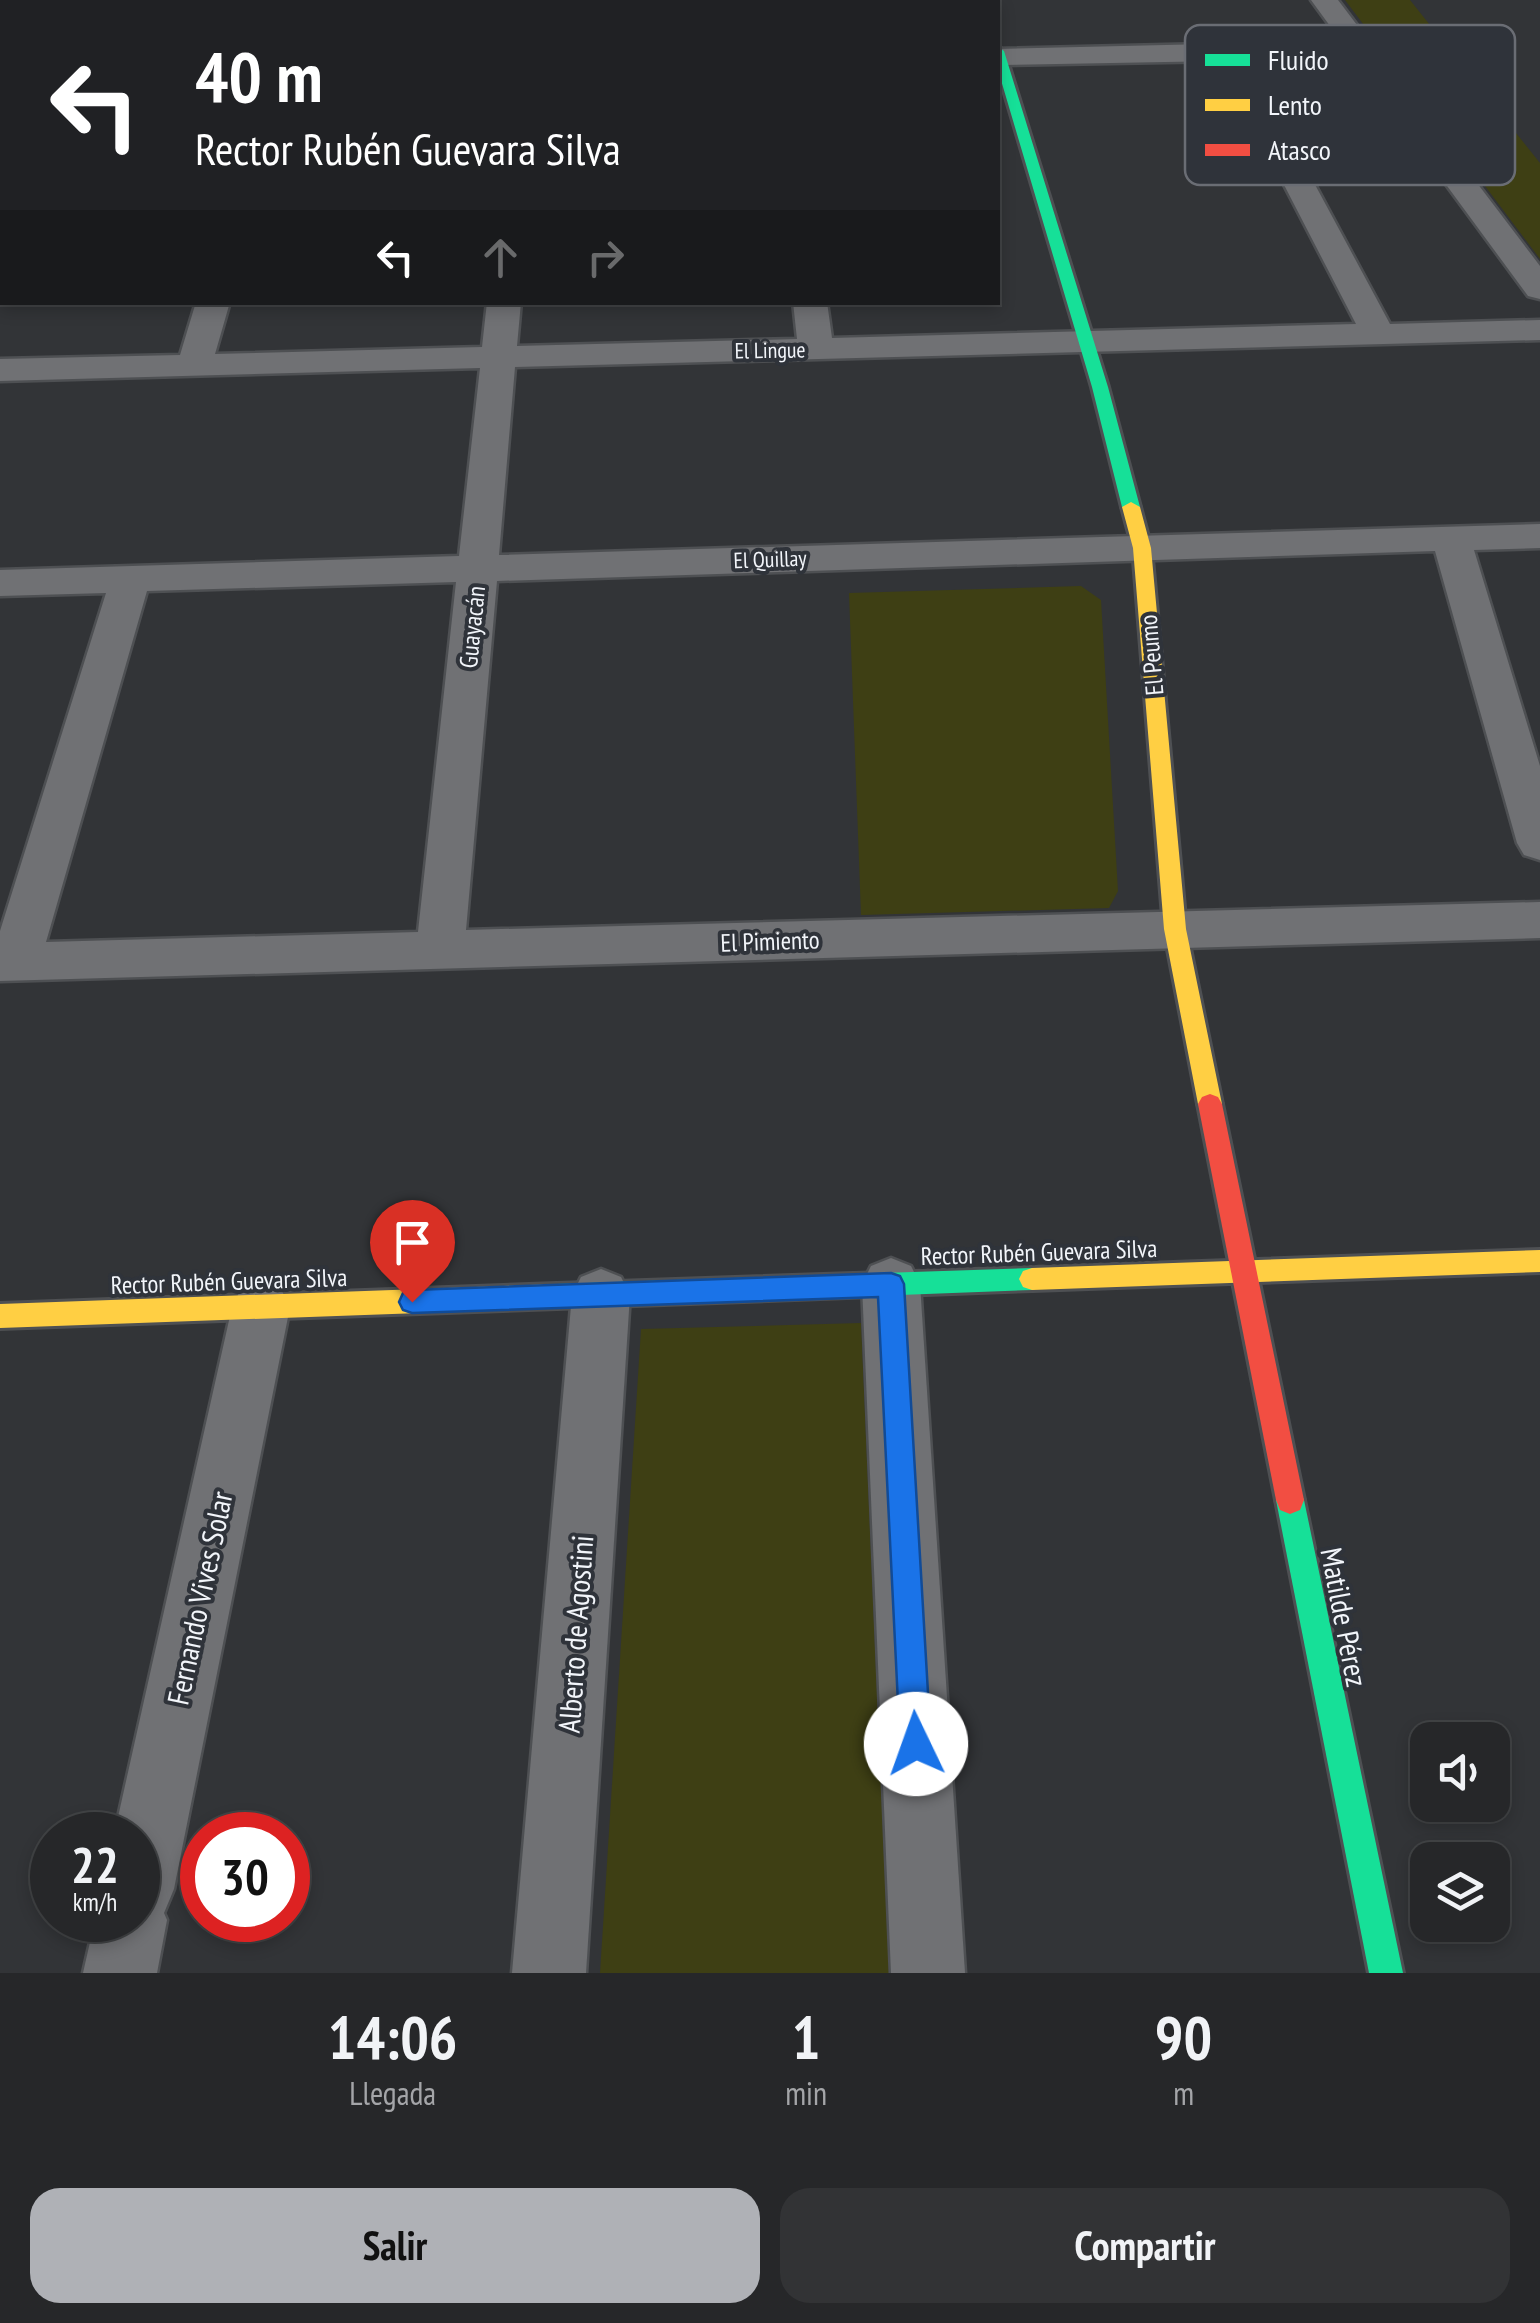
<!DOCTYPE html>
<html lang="es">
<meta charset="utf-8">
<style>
:root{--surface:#262729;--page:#323335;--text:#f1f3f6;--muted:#a4a5a8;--line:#424446;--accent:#afb1b6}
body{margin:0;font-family:"PT Sans Narrow",sans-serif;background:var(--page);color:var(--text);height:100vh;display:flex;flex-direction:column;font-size:38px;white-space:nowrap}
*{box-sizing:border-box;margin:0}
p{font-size:32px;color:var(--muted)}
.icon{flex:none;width:55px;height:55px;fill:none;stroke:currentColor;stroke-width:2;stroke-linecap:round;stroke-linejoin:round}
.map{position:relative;height:1973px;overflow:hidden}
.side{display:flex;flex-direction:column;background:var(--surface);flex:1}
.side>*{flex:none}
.guide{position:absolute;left:0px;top:0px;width:1000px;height:305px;box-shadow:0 5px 15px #0003,0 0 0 2px var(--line);background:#202124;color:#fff;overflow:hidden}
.buttons{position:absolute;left:1410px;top:1722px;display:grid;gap:20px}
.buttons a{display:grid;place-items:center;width:100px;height:100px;border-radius:20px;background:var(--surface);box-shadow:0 5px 15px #0003,0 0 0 2px var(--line);font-size:50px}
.speed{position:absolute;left:30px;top:1812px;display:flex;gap:20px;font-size:50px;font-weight:700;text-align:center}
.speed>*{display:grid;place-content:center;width:130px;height:130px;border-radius:50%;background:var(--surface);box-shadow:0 5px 15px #0003,0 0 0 2px var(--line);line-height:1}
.speed small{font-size:25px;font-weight:400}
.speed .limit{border:15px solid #d22;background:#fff;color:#111}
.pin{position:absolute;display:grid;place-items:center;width:85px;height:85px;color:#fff;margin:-102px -42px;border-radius:50% 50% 50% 0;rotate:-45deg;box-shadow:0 0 10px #0007}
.pin .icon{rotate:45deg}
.me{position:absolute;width:110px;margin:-55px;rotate:357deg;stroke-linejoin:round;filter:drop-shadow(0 0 8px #0008)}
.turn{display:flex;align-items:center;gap:35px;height:210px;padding:0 30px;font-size:45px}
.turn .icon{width:130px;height:130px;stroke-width:2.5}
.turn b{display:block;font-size:70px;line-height:85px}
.lanes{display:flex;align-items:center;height:95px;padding:0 30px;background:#0003;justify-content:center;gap:50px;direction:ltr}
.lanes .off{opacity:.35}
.eta{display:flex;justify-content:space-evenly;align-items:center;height:170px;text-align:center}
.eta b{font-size:60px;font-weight:700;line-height:70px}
.button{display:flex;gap:20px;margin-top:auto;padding:20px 30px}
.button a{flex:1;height:115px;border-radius:30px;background:var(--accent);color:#111;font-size:40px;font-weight:700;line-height:115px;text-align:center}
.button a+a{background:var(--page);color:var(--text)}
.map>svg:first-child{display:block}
.green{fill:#3e3f14}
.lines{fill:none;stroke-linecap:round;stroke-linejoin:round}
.street-casing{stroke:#4e5053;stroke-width:5}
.fast-casing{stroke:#4e5053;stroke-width:6}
.slow-casing{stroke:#4e5053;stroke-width:6}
.jam-casing{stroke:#4e5053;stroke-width:6}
.street{fill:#707174;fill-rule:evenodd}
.fast{fill:#16e098;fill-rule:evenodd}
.slow{fill:#ffcf43;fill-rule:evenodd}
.jam{fill:#f24e42;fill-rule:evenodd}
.route{fill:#1a73e8;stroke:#114b97;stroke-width:2.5}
.labels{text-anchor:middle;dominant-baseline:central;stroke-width:8;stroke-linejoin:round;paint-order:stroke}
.far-street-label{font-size:22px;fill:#f2f5fa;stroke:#2f333a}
.street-label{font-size:25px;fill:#f2f5fa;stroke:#2f333a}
.near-street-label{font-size:30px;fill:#f2f5fa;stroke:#2f333a}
.key{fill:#2f333a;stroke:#6a6d74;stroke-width:2.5}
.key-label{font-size:28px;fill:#f2f5fa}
</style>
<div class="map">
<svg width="1540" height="1973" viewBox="0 0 1540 1973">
<rect width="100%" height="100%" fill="#323437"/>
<!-- green -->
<g class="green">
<path d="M1345 0H1410L1540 163V259Z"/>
<path d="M1081 586 1101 600 1118 891 1109 908 861 915 849 593Z"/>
<path d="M861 1323 889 1973H600L641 1329Z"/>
</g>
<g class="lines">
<defs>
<g id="street">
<path d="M969 0H995L996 2H970Z"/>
<path d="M1311 0H1338L1540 266V299L1528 296 1353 58 1248 60 1390 324 1540 320V340L515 367 499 555 1540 524V548L1474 550 1540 766V860L1524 855 1517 843 1435 551 497 581 466 930 1540 902V938L0 981V931L106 593 0 596V570L459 556 480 368 0 381V359L180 355 196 302H230L215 354 482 347 487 302H521L517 346 797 339 793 302H827L832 338 1356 324 1220 61 998 65V49L1341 41ZM456 582 418 932 46 942 147 591Z"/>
<path d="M891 1258 911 1266 920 1284 965 1973H891L862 1284 871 1266Z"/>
<path d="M601 1269 621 1277 630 1295 586 1973H512L572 1295 581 1277Z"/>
<path d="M261 1281 281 1289 290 1307 174 1889 164 1913 167 1920 157 1973H83L95 1920H138V1835H114L232 1307 241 1289Z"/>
</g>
<g id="fast">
<path d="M998 47 1004 51 1108 387 1140 507 1137 511 1131 512 1122 507 1092 387 998 70Z"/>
<path d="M1032 1268 1041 1271 1045 1279 1041 1287 1032 1290 557 1308 548 1304 544 1296 548 1288 557 1284Z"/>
<path d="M1290 1486 1300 1490 1304 1500 1403 1973H1369L1276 1500 1280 1490Z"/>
</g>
<g id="slow">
<path d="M1131 502 1140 507 1151 548 1186 929 1222 1104 1218 1111 1210 1114 1202 1111 1198 1104 1164 929 1133 548 1122 507Z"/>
<path d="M1540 1250V1272L1032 1290 1023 1287 1019 1279 1023 1271 1032 1268Z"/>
<path d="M557 1284 566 1288 570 1296 566 1304 557 1308 0 1328V1304Z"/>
</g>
<path id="jam" d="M1210 1094 1218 1097 1222 1104 1304 1500 1300 1510 1290 1514 1280 1510 1276 1500 1198 1104 1202 1097Z"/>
</defs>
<!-- street casing -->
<use href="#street" class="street-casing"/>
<!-- fast casing -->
<use href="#fast" class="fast-casing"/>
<!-- slow casing -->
<use href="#slow" class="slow-casing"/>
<!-- jam casing -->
<use href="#jam" class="jam-casing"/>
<!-- street -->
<use href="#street" class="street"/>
<!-- fast -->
<use href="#fast" class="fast"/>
<!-- slow -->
<use href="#slow" class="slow"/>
<!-- jam -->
<use href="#jam" class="jam"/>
</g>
<!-- route -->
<path class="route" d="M891 1273 900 1276 904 1284 931 1744 927 1754 916 1759 905 1754 900 1744 878 1297 412 1313 403 1310 399 1302 403 1293 412 1290Z"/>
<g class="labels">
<!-- far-street labels -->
<g class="far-street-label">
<text transform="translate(770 350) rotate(-1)">El Lingue</text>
<text transform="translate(770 559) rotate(-2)">El Quillay</text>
</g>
<!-- street labels -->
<g class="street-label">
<text transform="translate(472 627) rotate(-84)">Guayacán</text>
<text transform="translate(1151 655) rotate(-95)">El Peumo</text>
<text transform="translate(770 941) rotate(-2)">El Pimiento</text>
<text transform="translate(1039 1252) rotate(-2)">Rector Rubén Guevara Silva</text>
<text transform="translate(229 1281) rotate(-2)">Rector Rubén Guevara Silva</text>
</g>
<!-- near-street labels -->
<g class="near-street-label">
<text transform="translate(199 1598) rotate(-78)">Fernando Vives Solar</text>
<text transform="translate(1345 1617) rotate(79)">Matilde Pérez</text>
<text transform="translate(575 1634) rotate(-86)">Alberto de Agostini</text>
</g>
</g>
<!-- legend -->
<rect x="1185" y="25" width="330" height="160" rx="15" class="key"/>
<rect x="1205" y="54" width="45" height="12" fill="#16e098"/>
<rect x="1205" y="99" width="45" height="12" fill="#ffcf43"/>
<rect x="1205" y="144" width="45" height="12" fill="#f24e42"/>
<g class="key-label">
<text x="1268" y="70">Fluido</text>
<text x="1268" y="115">Lento</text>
<text x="1268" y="160">Atasco</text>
</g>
</svg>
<div class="buttons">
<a><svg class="icon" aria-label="sound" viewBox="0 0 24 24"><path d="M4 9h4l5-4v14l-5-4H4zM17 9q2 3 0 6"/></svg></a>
<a><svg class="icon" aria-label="layers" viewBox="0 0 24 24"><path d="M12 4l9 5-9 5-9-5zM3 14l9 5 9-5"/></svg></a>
</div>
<div class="speed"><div>22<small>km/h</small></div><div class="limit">30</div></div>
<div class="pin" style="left:412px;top:1302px;background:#d93025"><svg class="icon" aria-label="arrive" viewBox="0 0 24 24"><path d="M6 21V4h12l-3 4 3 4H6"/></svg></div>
<svg class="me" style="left:916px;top:1744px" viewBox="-20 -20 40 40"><circle r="19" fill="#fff"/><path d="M0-13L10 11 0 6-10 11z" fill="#1a73e8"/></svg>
<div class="guide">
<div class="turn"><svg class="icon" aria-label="left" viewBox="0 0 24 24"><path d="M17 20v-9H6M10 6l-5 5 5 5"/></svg><div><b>40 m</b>Rector Rubén Guevara Silva</div></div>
<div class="lanes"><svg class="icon" aria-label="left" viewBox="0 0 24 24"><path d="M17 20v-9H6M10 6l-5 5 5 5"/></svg><svg class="icon off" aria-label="ahead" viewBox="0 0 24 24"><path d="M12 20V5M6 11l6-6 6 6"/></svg><svg class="icon off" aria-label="right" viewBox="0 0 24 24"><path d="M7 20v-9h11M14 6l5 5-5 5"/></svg></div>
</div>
</div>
<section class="side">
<div class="eta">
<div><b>14:06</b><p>Llegada</p></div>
<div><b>1</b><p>min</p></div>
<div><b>90</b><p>m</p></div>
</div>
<div class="button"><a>Salir</a><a>Compartir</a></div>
</section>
